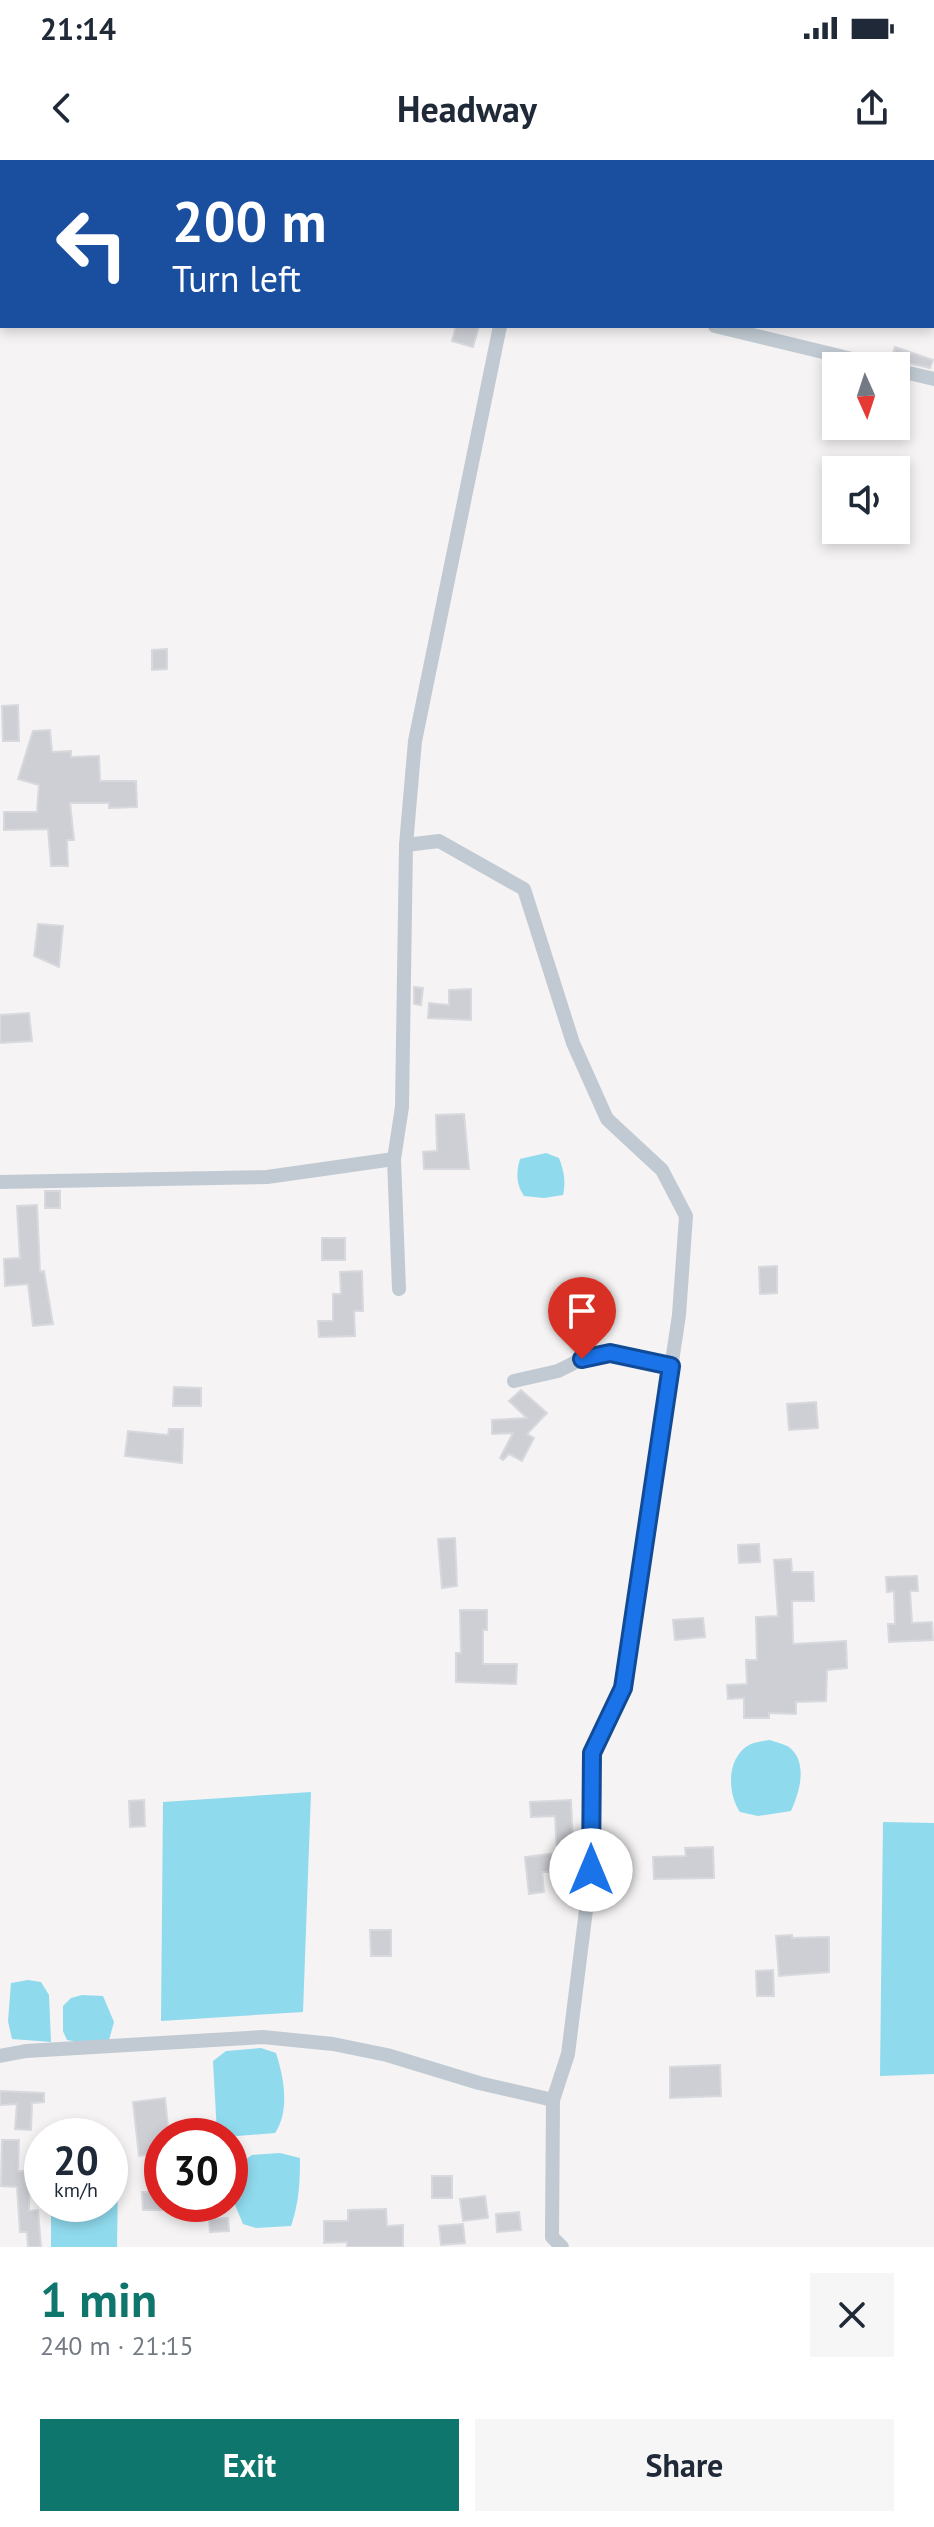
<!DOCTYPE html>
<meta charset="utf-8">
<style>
:root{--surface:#fff;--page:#f6f6f7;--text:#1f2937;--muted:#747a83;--accent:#0f766e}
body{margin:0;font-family:"PT Sans",sans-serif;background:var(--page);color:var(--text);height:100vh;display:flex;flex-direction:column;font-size:30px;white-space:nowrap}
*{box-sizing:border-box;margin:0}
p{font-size:26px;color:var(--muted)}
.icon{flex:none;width:44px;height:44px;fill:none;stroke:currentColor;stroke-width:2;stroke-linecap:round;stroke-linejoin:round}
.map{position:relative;height:2087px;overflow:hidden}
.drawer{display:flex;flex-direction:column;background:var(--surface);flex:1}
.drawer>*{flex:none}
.top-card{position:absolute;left:0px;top:0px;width:934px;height:168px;box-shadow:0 4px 12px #0003;background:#1a4fa0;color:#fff;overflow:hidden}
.needle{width:52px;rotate:177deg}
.controls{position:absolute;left:822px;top:192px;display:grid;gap:16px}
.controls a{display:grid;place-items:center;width:88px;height:88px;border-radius:0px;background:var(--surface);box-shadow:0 4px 12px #0003;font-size:40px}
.speed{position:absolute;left:24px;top:1958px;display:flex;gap:16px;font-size:40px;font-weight:700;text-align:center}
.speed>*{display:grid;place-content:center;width:104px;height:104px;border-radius:50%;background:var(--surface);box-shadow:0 4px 12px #0003;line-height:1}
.speed small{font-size:20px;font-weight:400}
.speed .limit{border:12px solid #d22;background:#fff;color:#111}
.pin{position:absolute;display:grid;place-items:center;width:68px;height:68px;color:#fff;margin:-82px -34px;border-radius:50% 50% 50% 0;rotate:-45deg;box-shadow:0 0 8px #0007}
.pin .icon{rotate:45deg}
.me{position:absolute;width:88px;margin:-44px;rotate:0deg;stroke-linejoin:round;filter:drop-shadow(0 0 6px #0008)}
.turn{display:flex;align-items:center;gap:28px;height:168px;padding:0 40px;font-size:36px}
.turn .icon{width:104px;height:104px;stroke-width:2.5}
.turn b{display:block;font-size:56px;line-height:68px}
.round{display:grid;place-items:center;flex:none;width:84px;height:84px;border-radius:0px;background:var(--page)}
.head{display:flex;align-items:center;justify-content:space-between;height:136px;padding:0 40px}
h1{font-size:48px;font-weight:800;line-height:60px;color:var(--accent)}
.button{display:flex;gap:16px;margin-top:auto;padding:16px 40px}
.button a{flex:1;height:92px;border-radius:0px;background:var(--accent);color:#fff;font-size:32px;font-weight:800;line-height:92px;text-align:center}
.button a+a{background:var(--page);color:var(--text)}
.status{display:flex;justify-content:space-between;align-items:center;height:56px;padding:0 40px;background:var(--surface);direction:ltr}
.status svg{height:22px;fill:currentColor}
header{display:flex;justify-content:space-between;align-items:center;height:104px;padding:0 40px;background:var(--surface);font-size:36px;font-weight:800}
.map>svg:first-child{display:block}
.water{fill:#90daee}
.building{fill:#cdcfd5;stroke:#d7d9de;stroke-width:2}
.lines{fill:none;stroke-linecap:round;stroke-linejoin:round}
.path{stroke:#7ad0a6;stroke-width:3;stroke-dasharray:6 4;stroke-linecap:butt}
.street{stroke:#c1cad2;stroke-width:14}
.route-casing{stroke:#114b97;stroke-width:20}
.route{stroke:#1a73e8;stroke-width:14}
</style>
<div class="status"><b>21:14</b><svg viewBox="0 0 49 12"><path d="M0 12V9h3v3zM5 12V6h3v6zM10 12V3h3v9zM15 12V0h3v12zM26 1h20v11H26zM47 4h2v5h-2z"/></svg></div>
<header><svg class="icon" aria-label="back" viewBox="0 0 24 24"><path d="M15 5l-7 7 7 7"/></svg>Headway<svg class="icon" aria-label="share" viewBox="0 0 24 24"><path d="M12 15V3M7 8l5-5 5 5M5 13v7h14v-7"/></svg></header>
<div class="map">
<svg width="934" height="2087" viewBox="0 0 934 2087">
<rect width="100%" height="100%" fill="#f5f3f3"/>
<!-- water -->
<g class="water">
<path d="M546 993 559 998C564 1011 566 1022 563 1035L544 1038 524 1036C516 1024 516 1013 520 999Z"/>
<path d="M770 1580C775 1582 784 1584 789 1587 809 1603 799 1633 791 1651L758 1656 740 1652C727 1633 726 1596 751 1584 756 1582 764 1581 770 1580Z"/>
<path d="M311 1632 303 1852 161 1861 163 1642Z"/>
<path d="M883 1662 934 1663V1914L880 1916Z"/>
<path d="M28 1820 41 1822 49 1835 51 1882 12 1879 8 1861 11 1823Z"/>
<path d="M82 1835 103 1836 114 1862 109 1880 79 1882 67 1880 63 1871V1846L71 1838Z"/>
<path d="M261 1888 276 1893C284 1918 290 1951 275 1973L237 1976 217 1973 213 1901 226 1891Z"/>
<path d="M280 1993 300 1998C300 2022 299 2043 291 2066L256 2068 243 2064 235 2045 233 2008 252 1995Z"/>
<path d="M118 2022 117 2087H51V2044H110V2023Z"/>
</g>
<!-- building -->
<g class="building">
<path d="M456 166H479L473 187 452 181Z"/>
<path d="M895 187 933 200 930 208 891 199Z"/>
<path d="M167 489V509L152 510V490Z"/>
<path d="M18 545 19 581H3L2 546Z"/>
<path d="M50 570 52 592 71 591V597L99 596 100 621H136L137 647 109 648V643H70L74 680H67L68 706H51L48 669 4 670V652H37L39 625 18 619 33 571Z"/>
<path d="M38 764 63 766 59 807 34 796Z"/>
<path d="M414 827 423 828 421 845 414 844Z"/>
<path d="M471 829V860L428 858 429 843 449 845V830Z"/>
<path d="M29 853 32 881 0 883V855Z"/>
<path d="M464 954 469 1009H424L423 992 437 991 436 955Z"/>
<rect x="45" y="1031" width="15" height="17"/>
<path d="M37 1045 40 1112 44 1111 53 1164 33 1166 28 1124 5 1126 4 1099 20 1098 17 1046Z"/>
<rect x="322" y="1078" width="23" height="22"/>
<path d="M777 1106V1133L760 1134 759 1107Z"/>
<path d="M362 1111 363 1151H354L355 1176 319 1177 318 1161H333V1134H341L340 1112Z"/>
<path d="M174 1227 201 1228V1246H173Z"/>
<path d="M521 1230 547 1253 527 1274 534 1278 522 1301 509 1294 503 1300 500 1298 513 1273 492 1274V1260L527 1258 509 1241Z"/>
<path d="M816 1242 818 1268 789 1270 787 1244Z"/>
<path d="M169 1269H183L182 1303 125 1296 128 1271 168 1275Z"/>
<path d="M455 1378 457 1426 442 1428 438 1379Z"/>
<path d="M759 1384 760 1402 739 1403 738 1385Z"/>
<path d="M791 1399 792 1412H813L814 1441H792L793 1484 846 1481 847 1508 827 1510 826 1541 796 1542V1554L769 1553V1558H744V1538L728 1539 727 1525 747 1524 746 1500H757L756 1457 778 1456 774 1400Z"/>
<path d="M917 1416 918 1431H910L912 1463 932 1462 933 1480 889 1482 888 1464H895L894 1431 887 1432 886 1417Z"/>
<path d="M460 1450H487V1470H483V1504H517L516 1524 456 1522V1493H461Z"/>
<path d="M703 1458 705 1477 675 1480 673 1460Z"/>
<path d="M144 1640 145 1666 130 1667 129 1641Z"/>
<path d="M571 1640 574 1711 542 1712 544 1732 529 1734 525 1697 557 1693 555 1656 531 1657 530 1642Z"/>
<path d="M713 1687 714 1718 654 1719 653 1697 686 1696 685 1688Z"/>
<path d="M370 1770H391V1796H371Z"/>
<path d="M792 1775V1778L829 1777V1812L779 1816 776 1776Z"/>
<path d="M773 1810 774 1836H757L756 1811Z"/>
<path d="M720 1905 721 1936 670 1938V1907Z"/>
<path d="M0 1931 44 1933V1942L32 1943 31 1970 15 1969 17 1944 0 1945Z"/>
<path d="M165 1938 169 1976H162V1993L139 1996 133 1942Z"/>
<path d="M2 1980H19L18 2011H30L29 2051 38 2050 41 2087H28L27 2072H20L17 2027 1 2026Z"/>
<rect x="432" y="2016" width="20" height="22"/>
<path d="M142 2032H162V2050H143Z"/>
<path d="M485 2036 488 2058 463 2061 460 2039Z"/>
<path d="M386 2049 387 2066 403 2065V2087H347V2082L324 2083V2061H348V2050Z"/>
<path d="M519 2052 521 2070 497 2072 496 2054Z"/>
<path d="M228 2058 229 2071 210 2072 209 2059Z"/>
<path d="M463 2064 465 2083 441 2085 439 2066Z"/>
</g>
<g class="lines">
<!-- path -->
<path class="path" d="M632 2 633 0"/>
<!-- street -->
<g class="street">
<path d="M0 95H2"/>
<path d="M715 166 881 206"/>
<path d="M896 210 934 219"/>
<path d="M406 685 439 681 524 729 573 883 607 959 662 1010 686 1056 679 1155 623 1528 592 1593 591 1710 568 1894 553 1940 552 2077 562 2087"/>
<path d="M0 1022 267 1017 394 999"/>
<path d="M399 1129 394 999 402 947 406 685 415 581 500 166"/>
<path d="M514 1221 558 1211 582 1199 610 1193 671 1206"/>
<path d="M0 1896 26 1891 263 1877 333 1884 387 1895 479 1923 553 1940"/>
</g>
</g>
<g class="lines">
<defs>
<path id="route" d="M582 1199 610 1193 671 1206 623 1528 592 1593 591 1710"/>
</defs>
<!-- route casing -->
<use href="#route" class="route-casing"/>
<!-- route -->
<use href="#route" class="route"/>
</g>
</svg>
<div class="controls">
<a><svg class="needle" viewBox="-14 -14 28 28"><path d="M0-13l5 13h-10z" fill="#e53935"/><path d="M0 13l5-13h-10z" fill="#747a83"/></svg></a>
<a><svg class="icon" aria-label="sound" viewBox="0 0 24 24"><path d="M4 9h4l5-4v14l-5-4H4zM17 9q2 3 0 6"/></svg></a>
</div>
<div class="speed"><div>20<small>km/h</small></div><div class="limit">30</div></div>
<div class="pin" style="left:582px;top:1199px;background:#d93025"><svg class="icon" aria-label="arrive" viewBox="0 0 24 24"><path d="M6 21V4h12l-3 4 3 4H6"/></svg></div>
<svg class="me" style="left:591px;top:1710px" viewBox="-20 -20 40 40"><circle r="19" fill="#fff"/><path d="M0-13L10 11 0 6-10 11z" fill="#1a73e8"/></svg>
<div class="top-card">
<div class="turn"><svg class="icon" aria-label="left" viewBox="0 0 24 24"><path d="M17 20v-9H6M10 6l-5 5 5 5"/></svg><div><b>200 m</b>Turn left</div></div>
</div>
</div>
<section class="drawer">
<div class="head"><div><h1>1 min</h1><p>240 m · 21:15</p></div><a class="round"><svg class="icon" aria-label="close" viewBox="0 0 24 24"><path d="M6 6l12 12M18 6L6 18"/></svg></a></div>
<div class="button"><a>Exit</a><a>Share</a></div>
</section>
